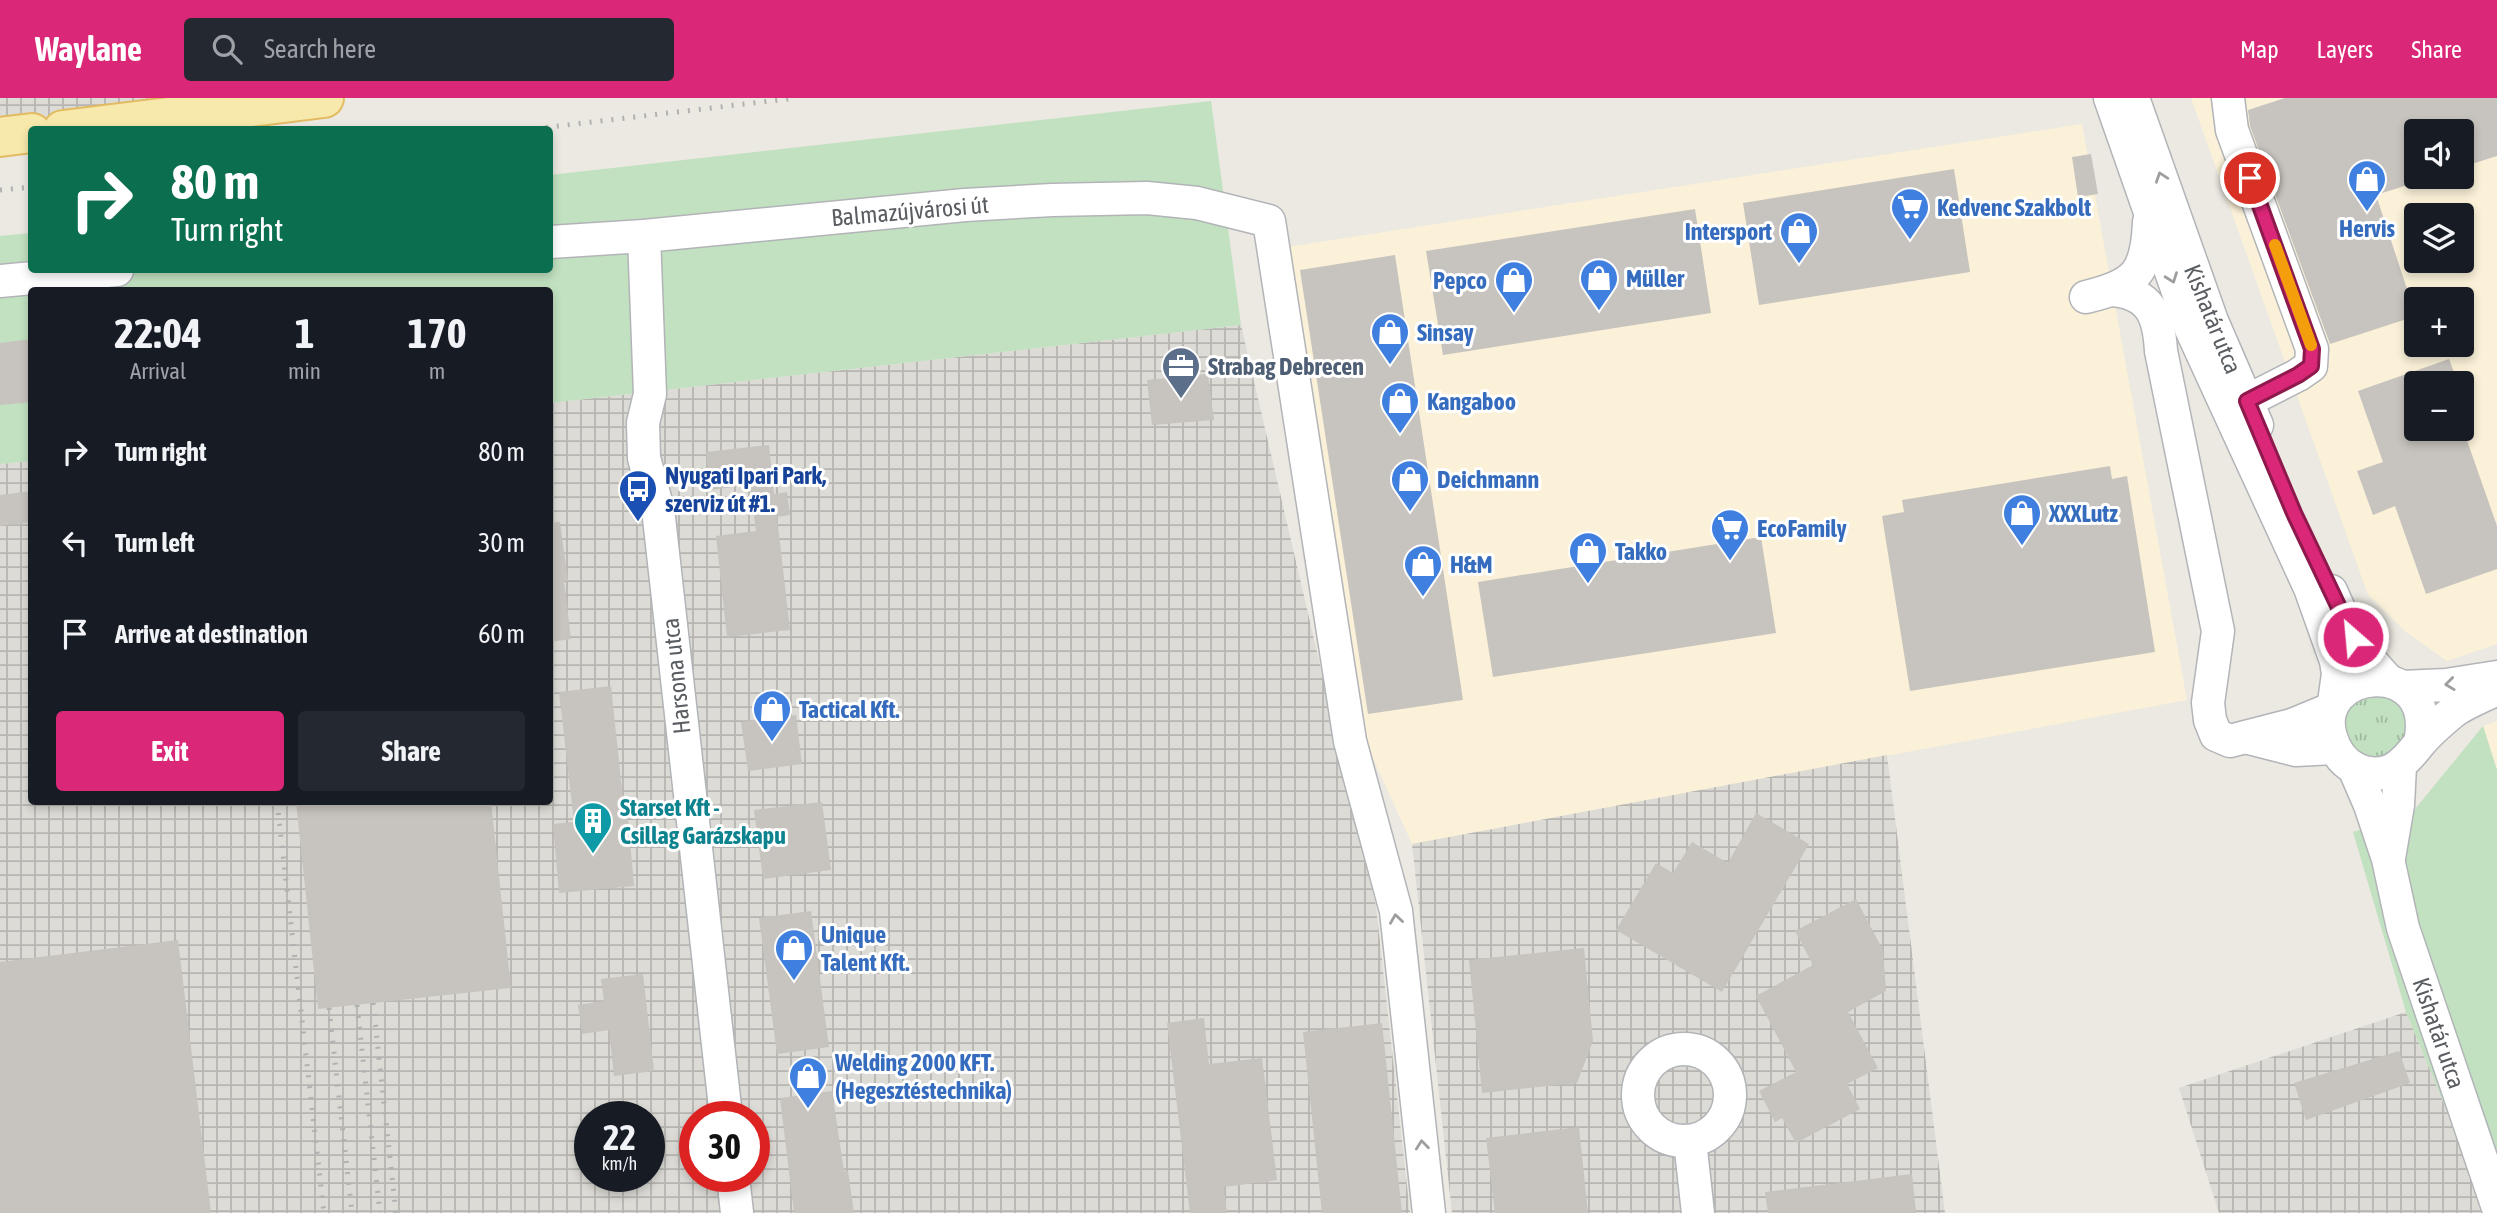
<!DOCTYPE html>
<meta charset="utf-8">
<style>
:root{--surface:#171b24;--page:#242831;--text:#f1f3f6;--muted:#9ea1a6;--accent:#db2777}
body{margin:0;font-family:"Asap Condensed",sans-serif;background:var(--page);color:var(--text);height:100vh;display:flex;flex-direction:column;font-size:26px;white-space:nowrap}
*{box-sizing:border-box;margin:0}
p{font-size:23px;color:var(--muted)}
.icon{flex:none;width:38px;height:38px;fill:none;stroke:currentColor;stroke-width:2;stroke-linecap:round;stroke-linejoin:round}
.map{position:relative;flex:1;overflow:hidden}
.side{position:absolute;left:28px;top:189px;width:525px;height:518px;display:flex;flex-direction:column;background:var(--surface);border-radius:7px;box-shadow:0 4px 10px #0003}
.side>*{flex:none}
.top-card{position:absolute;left:28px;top:28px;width:525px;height:147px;border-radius:7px;box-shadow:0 4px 10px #0003;background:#0b6e4f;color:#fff;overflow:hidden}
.buttons{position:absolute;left:2404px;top:21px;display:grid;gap:14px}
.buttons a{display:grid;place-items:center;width:70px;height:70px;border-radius:7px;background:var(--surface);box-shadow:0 4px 10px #0003;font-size:35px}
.speed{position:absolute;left:574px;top:1003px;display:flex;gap:14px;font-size:35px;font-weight:700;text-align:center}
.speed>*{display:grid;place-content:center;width:91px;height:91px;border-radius:50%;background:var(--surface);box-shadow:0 4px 10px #0003;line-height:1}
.speed small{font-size:18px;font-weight:400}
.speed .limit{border:10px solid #d22;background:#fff;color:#111}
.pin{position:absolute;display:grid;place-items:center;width:60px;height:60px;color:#fff;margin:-30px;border:4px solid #fff;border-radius:50%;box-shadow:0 2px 7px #0007}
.me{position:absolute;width:77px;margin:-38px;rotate:333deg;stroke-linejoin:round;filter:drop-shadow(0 0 5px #0008)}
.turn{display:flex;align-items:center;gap:24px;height:147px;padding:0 28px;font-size:32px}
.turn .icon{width:91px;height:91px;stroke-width:2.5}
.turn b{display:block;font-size:49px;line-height:60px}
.eta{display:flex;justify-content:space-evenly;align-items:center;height:119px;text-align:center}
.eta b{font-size:42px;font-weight:700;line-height:49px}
.cta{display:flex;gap:14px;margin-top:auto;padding:14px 28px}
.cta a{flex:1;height:80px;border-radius:7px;background:var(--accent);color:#fff;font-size:28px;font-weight:700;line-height:80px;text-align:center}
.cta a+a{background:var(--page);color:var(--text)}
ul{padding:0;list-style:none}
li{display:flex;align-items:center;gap:21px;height:91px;padding:0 28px}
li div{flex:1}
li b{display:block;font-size:26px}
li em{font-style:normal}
header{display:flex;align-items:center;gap:42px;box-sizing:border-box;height:98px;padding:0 35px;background:var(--accent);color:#fff}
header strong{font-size:33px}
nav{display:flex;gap:38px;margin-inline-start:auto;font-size:24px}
.search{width:490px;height:63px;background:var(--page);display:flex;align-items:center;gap:18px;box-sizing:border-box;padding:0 24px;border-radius:7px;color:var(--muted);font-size:26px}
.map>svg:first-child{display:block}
.commercial{fill:#faf1d8;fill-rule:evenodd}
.industrial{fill:url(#industrial-grid);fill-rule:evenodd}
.grass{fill:url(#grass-tufts)}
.park{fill:#c1e1c0}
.building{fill:#c7c3be}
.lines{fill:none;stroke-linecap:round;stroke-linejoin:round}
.minor-casing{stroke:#b2b4b8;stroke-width:35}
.major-casing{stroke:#e3bb62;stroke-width:42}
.minor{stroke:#fff;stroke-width:32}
.major{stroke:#f7e8ab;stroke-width:38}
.rail{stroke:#b0b1b1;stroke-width:5;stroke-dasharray:2 9;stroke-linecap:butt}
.oneway{stroke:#9c9ea0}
.route-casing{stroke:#8e194d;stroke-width:18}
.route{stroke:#db2777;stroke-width:12}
.slow{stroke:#f59e0b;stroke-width:12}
.labels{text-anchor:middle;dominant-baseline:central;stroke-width:6;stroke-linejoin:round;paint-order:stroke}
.shop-label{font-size:24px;font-weight:bold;fill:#366cbe;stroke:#fff;text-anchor:start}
.street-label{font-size:24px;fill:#5a5d61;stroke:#fff}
.service-label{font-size:24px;font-weight:bold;fill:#4e5e75;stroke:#fff;text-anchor:start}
.transit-label{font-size:24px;font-weight:bold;fill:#164399;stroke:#fff;text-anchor:start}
.culture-label{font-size:24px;font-weight:bold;fill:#0d838f;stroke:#fff;text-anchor:start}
</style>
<header>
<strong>Waylane</strong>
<div class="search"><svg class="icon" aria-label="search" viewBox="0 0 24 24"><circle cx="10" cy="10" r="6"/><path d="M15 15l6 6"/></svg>Search here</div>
<nav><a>Map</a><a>Layers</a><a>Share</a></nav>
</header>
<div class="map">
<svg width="2497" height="1115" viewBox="0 0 2497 1115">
<defs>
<pattern id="industrial-grid" width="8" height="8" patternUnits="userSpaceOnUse" patternTransform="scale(1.75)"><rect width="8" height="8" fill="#dddbd6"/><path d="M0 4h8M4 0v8" fill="none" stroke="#b6b5b1"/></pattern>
<pattern id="grass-tufts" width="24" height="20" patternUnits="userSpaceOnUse" patternTransform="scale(1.75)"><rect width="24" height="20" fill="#c1e1c0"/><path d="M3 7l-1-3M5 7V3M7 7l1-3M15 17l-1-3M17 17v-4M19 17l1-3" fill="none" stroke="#a0ba9f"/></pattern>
</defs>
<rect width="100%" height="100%" fill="#ebe9e1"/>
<!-- commercial -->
<g class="commercial">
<path d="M2191 0H2497V546L2447 563 2406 534 2368 497ZM2417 33H2462V79H2417ZM2417 117H2462V163H2417ZM2417 201H2462V247H2417ZM2417 285H2462V331H2417Z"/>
<path d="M2082 26 2187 602 1412 746 1357 625 1287 149Z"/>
<path d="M2497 623V672L2483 628Z"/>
</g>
<!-- industrial -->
<g class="industrial">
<path d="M0 0H320L0 35Z"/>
<path d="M1241 227 1376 808 1410 1115H0V366L31 363 32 704H550V305ZM590 1018H649V1078H590ZM695 1018H754V1078H695Z"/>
<path d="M1887 657 1945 1115H1452L1412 746Z"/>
<path d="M2406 914 2489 1115H2219L2179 990Z"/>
</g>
<!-- grass -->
<path class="grass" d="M2397 596 2412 633 2384 663 2353 657 2338 619 2348 600Z"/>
<!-- park -->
<g class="park">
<path d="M1211 3 1241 227 550 305V192H32L31 363 0 366V138L31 135 32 172H550V77Z"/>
<path d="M2483 628 2497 672V1115H2489L2406 914 2353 734 2411 716Z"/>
</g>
<!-- building -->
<g class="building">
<path d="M2285 0H2497V58L2462 69V33H2417V84L2376 97 2416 218 2330 246 2250 28 2248 12Z"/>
<path d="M2091 56 2098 96 2078 99 2072 59Z"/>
<path d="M1954 71 1970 174 1759 207 1743 105Z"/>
<path d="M1695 111 1711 215 1443 257 1426 153Z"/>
<path d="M1395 157 1463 602 1368 616 1300 172Z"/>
<path d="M32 241V304L0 307V245Z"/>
<path d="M2449 261 2458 285H2417V331H2463L2497 428V471L2426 496 2395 408 2373 417 2357 373 2383 364 2358 293Z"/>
<path d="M1208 276 1214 322 1152 327 1147 282Z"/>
<path d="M769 347 774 396 787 394 790 417 777 419 790 532 727 539 716 438 756 433 750 387 710 392 706 354Z"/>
<path d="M2110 368 2112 381 2127 378 2155 554 1910 593 1882 418 1904 414 1902 402Z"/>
<path d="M32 393V424L0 428V397Z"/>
<path d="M560 424 568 483H564L571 541 550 544V425Z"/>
<path d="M1761 439 1776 535 1493 579 1478 484Z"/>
<path d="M611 588 625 720H628L634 788 559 795 553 726 574 724 559 594Z"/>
<path d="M796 617 802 666 748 673 741 624Z"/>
<path d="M296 704H491L511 890 318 911Z"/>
<path d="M822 704 831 772 763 781 754 712Z"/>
<path d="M1756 715 1809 746 1722 894 1616 832 1656 765 1673 775 1692 744 1728 765Z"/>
<path d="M1856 801 1883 852 1886 893 1848 914 1878 970 1847 986 1860 1011 1796 1045 1782 1020 1775 1024 1759 993 1796 974 1756 898 1813 867 1795 833Z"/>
<path d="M811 813 829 949 777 956 759 820Z"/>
<path d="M178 842 211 1115H0V864Z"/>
<path d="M1584 850 1593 943 1577 985 1482 995 1469 862Z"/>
<path d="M643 876 654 973 614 978 609 932 582 936 578 907 604 903 601 881Z"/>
<path d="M1204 920 1209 966 1262 960 1272 1041 1277 1082 1224 1089 1227 1115H1190L1167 925Z"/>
<path d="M1382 925 1402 1115H1322L1303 934Z"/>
<path d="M2399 953 2410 985 2306 1022 2294 985Z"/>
<path d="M832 993 844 1073H848L854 1115H794L780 1000Z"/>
<path d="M1579 1029 1588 1115H1495L1486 1040Z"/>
<path d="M1912 1076 1916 1115H1768L1765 1094Z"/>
</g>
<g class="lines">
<defs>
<g id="minor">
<path d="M2110 0 2191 231 2310 490 2336 563 2338 576 2334 604"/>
<path d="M2133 0 2212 223 2257 327"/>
<path d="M2228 0 2232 32 2312 251 2311 268 2298 277 2247 303"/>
<path d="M644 138 650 296 643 325 644 360 658 411 726 1018"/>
<path d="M550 144 644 138 965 107 1052 102 1147 100 1197 105 1269 123 1350 643 1396 813 1429 1115"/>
<path d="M0 183 117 172"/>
<path d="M2112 192C2151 195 2159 218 2161 253L2218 533 2208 605 2210 622 2216 637 2230 643 2292 627 2331 611"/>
<path d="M2086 199C2136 187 2147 175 2149 124"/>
<path d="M2331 493C2347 530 2359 553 2388 582"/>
<path d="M2402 589 2446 587 2497 579"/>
<path d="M2249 640 2296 652 2334 650"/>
<path d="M2420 645C2439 555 2310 570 2331 639 2335 653 2342 664 2356 671 2386 684 2402 668 2419 646 2428 635 2443 622 2454 613 2467 604 2483 598 2497 591"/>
<path d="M2354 670 2370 707 2388 761 2403 830 2497 1107"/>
<path d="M2389 760 2398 707 2400 668"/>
<circle cx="1684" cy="997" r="46"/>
<path d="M1690 1043 1698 1115"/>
<path d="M733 1078 737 1115"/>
</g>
<g id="major">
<path d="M63 32 324 0"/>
<path d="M0 39 32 35"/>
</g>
</defs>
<!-- minor casing -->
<use href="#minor" class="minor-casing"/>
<!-- major casing -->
<use href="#major" class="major-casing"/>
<!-- minor -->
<use href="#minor" class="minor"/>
<!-- major -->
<use href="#major" class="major"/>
<!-- rail -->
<g class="rail">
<path d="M524 32 796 0"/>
<path d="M0 92 32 89"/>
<path d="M277 704 324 1115"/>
<path d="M373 905 396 1115"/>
<path d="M357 907 380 1115"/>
<path d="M329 910 352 1115"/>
</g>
</g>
<!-- one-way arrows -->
<defs><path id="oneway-chevron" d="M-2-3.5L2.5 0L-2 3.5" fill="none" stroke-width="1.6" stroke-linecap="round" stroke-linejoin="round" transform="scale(1.75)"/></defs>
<g class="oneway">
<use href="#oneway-chevron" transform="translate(2161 79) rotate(-109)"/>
<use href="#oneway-chevron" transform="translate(2172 180) rotate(70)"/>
<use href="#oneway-chevron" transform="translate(2450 586) rotate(173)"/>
<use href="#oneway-chevron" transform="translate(1396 821) rotate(-98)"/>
<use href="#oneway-chevron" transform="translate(1422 1047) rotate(-96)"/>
</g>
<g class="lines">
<defs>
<path id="route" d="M2250 80 2312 251 2311 268 2298 277 2247 303 2294 415 2353 539"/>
</defs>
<!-- route casing -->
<use href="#route" class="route-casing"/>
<!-- route -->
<use href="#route" class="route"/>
<!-- slow -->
<path class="slow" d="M2275 147 2311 247"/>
</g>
<!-- icons -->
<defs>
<symbol id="shop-pin" viewBox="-11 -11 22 30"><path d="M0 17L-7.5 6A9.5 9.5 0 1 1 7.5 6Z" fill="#3f7fe0" stroke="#fff"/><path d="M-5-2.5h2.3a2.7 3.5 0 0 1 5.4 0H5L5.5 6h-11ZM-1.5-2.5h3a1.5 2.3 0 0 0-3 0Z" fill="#fff"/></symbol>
<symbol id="supermarket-pin" viewBox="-11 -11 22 30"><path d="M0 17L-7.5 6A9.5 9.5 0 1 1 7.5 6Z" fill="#3f7fe0" stroke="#fff"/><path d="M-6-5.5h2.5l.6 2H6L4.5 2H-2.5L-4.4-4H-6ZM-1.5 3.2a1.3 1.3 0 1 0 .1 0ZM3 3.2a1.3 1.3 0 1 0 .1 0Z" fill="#fff"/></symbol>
<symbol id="office-pin" viewBox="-11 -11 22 30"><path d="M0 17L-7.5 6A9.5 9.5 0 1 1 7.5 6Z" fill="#5c6f8a" stroke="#fff"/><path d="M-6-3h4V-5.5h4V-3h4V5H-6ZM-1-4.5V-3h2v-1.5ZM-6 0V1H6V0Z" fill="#fff"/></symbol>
<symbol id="bus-pin" viewBox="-11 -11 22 30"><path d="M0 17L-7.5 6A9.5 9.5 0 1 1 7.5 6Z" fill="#1a4fb4" stroke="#fff"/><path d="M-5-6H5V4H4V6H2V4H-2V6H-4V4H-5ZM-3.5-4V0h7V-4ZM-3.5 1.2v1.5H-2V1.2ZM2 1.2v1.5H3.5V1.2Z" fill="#fff"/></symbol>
<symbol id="building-pin" viewBox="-11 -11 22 30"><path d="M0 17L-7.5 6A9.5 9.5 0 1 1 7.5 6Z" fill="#0f9aa8" stroke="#fff"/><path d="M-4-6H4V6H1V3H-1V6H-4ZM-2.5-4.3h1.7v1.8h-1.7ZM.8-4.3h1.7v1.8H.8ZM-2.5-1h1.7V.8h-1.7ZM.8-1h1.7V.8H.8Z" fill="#fff"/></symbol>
</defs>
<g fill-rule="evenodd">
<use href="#shop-pin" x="2345" y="59" width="44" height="60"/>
<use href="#supermarket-pin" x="1888" y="87" width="44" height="60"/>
<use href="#shop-pin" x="1777" y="111" width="44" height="60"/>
<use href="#shop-pin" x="1577" y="158" width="44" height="60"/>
<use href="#shop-pin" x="1492" y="160" width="44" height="60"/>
<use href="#shop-pin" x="1368" y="212" width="44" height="60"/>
<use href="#office-pin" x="1159" y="246" width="44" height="60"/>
<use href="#shop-pin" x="1378" y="281" width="44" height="60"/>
<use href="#shop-pin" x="1388" y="359" width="44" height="60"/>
<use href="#bus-pin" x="616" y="369" width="44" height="60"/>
<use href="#shop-pin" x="2000" y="393" width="44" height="60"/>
<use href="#supermarket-pin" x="1708" y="408" width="44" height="60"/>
<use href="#shop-pin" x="1566" y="431" width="44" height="60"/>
<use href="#shop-pin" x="1401" y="444" width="44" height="60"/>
<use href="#shop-pin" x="750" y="589" width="44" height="60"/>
<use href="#building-pin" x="571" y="701" width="44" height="60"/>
<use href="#shop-pin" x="772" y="828" width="44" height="60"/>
<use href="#shop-pin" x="786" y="956" width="44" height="60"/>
</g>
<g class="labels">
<!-- shop labels -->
<g class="shop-label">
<text x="1937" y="109">Kedvenc Szakbolt</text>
<text x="2367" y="130" text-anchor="middle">Hervis</text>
<text x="1772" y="133" text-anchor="end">Intersport</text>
<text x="1626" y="180">Müller</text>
<text x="1487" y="182" text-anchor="end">Pepco</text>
<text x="1417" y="234">Sinsay</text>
<text x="1427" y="303">Kangaboo</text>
<text x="1437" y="381">Deichmann</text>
<text x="2049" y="415">XXXLutz</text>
<text x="1757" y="430">EcoFamily</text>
<text x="1615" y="453">Takko</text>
<text x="1450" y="466">H&amp;M</text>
<text x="799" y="611">Tactical Kft.</text>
<text x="821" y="836">Unique<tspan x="821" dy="28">Talent Kft.</tspan></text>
<text x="835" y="964">Welding 2000 KFT.<tspan x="835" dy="28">(Hegesztéstechnika)</tspan></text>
</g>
<!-- street labels -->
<g class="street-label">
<text transform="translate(910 113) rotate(-5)">Balmazújvárosi út</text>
<text transform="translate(2213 221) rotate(68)">Kishatár utca</text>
<text transform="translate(676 578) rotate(-96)">Harsona utca</text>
<text transform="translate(2439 935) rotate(71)">Kishatár utca</text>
</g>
<!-- service labels -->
<g class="service-label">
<text x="1208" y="268">Strabag Debrecen</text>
</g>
<!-- transit labels -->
<g class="transit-label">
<text x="665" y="377">Nyugati Ipari Park,<tspan x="665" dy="28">szerviz út #1.</tspan></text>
</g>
<!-- culture labels -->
<g class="culture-label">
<text x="620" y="709">Starset Kft -<tspan x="620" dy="28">Csillag Garázskapu</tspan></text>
</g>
</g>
</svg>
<div class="buttons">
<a><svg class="icon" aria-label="sound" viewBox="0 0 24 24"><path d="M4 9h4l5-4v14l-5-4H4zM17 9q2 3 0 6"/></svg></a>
<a><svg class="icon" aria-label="layers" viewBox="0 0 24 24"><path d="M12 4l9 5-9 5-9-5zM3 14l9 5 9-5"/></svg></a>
<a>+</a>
<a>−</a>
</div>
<div class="speed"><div>22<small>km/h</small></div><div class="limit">30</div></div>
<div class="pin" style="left:2250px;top:80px;background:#d93025"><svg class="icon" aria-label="arrive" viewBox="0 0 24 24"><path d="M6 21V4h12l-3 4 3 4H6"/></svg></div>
<svg class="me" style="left:2353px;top:539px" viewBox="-20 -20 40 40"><circle r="17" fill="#db2777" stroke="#fff" stroke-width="3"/><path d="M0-11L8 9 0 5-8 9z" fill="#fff"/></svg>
<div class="top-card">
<div class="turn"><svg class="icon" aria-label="right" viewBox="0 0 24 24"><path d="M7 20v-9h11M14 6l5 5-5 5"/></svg><div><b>80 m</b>Turn right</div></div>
</div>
<section class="side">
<div class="eta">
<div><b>22:04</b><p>Arrival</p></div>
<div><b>1</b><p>min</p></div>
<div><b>170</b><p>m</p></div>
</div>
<ul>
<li><svg class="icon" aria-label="right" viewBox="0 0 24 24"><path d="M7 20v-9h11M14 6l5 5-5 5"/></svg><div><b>Turn right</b></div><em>80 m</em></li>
<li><svg class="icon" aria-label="left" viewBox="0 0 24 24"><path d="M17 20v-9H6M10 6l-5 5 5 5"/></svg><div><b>Turn left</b></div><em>30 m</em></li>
<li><svg class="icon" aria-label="arrive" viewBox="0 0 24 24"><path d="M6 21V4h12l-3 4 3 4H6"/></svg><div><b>Arrive at destination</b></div><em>60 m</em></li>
</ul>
<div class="cta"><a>Exit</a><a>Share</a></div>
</section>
</div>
